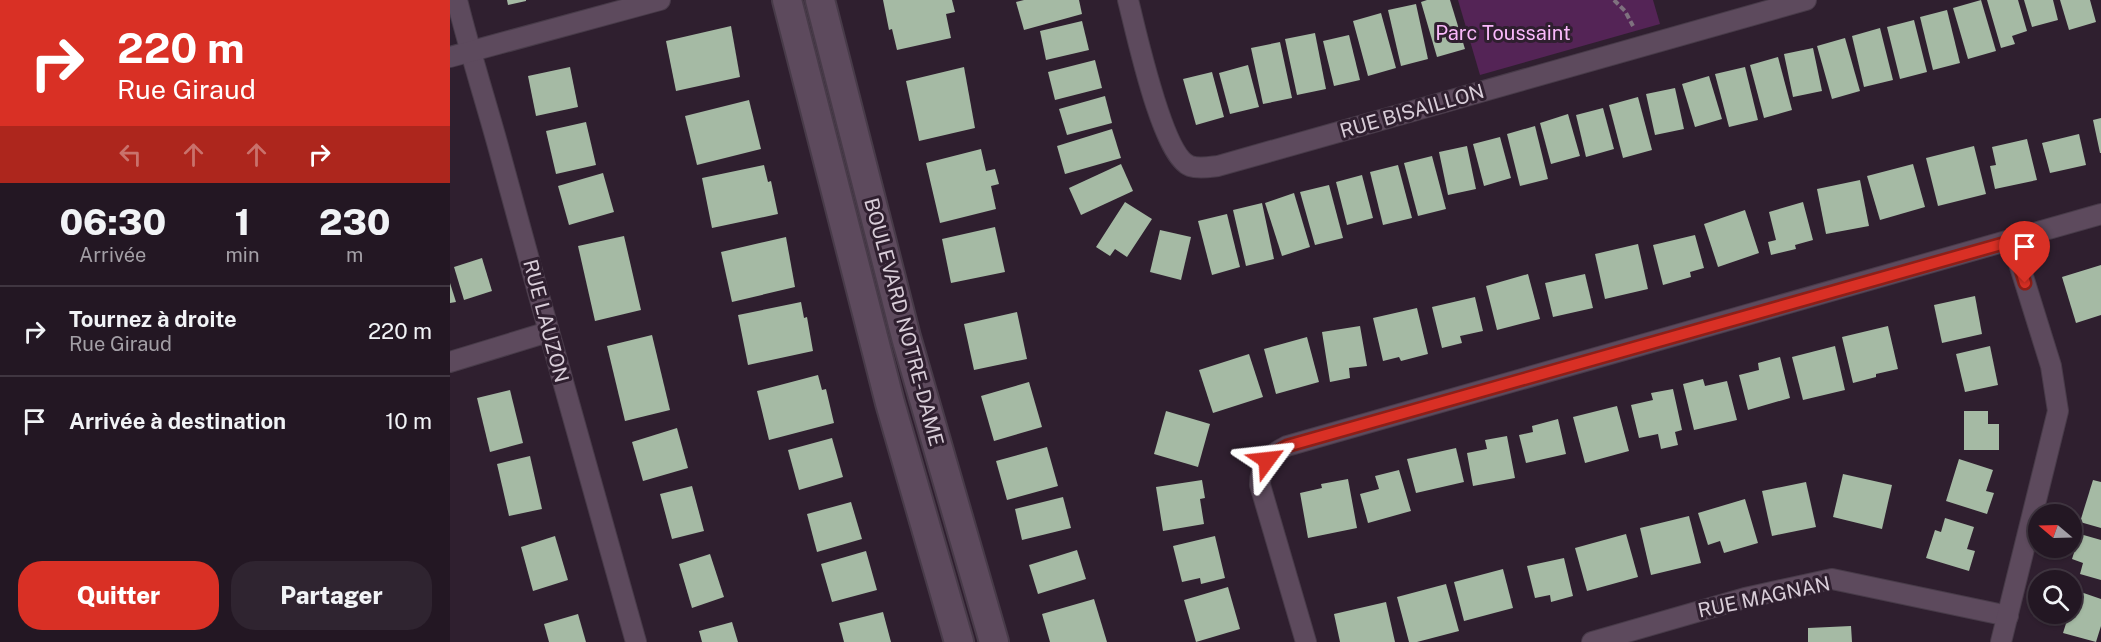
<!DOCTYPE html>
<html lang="fr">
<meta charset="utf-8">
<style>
:root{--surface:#231723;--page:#2f2430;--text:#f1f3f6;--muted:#a39fa6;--line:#403641;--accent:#d93025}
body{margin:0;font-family:"Public Sans",sans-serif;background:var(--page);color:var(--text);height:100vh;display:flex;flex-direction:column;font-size:22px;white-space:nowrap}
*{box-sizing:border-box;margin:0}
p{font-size:20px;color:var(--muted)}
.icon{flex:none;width:33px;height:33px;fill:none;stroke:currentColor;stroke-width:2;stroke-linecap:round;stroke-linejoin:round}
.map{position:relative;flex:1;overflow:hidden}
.panel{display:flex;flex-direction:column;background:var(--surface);width:450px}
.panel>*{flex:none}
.banner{background:#d93025;color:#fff;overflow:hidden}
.needle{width:39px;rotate:289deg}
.controls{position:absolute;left:1578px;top:504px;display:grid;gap:12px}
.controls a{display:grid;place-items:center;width:54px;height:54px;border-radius:50%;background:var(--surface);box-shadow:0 2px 4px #0004,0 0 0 2px var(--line);font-size:30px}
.pin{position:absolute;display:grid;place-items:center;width:51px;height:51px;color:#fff;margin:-62px -26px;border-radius:50% 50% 50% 0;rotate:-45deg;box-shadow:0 0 6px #0007}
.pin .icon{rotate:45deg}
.me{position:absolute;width:66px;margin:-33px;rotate:60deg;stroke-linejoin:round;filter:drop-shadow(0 0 4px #0008)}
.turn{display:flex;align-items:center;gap:21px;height:126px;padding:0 18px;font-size:27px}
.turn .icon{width:78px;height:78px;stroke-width:2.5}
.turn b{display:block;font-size:42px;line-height:51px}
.lanes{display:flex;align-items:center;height:57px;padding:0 18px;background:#0003;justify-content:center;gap:30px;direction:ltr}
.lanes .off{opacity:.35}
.eta{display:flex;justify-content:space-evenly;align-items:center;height:102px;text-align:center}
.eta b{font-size:36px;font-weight:800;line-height:42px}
.action{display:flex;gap:12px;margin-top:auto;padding:12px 18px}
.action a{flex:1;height:69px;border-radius:24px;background:var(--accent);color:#fff;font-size:24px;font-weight:800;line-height:69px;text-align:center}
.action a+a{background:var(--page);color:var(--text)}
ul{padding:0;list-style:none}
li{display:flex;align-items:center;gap:18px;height:90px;padding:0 18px;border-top:2px solid var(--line)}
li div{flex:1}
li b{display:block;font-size:22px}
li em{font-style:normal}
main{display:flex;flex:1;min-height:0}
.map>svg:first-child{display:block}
.green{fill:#542456}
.building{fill:#a5baa4}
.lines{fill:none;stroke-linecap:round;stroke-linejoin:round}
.street-casing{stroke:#483b49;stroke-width:22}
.secondary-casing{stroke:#483b49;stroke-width:32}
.path{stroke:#7f717f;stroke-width:4;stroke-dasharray:6 3;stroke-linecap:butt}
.street{stroke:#5d4a5d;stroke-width:20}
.secondary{stroke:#5d4a5d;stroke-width:28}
.route-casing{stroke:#8d1f18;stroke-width:15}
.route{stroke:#d93025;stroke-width:10}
.labels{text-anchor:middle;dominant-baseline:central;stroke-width:6;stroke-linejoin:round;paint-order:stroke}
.park-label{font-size:20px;fill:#fab9fb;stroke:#2f1f2f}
.street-label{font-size:20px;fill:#d8cdd8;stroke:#2f1f2f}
</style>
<main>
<section class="panel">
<div class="banner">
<div class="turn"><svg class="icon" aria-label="right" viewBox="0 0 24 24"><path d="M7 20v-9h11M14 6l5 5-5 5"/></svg><div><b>220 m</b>Rue Giraud</div></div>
<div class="lanes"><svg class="icon off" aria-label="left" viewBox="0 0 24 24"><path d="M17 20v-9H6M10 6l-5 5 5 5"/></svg><svg class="icon off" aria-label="ahead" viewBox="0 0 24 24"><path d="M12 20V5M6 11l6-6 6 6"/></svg><svg class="icon off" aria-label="ahead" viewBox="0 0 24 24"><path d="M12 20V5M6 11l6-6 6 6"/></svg><svg class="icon" aria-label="right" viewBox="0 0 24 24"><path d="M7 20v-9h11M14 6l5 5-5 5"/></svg></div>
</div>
<div class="eta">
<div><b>06:30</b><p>Arrivée</p></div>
<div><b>1</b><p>min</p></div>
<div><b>230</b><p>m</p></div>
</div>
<ul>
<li><svg class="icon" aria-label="right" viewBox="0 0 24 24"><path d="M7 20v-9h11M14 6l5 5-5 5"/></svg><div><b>Tournez à droite</b><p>Rue Giraud</p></div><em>220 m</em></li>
<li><svg class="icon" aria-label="arrive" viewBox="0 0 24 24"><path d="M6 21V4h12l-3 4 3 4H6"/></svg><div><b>Arrivée à destination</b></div><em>10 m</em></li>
</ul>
<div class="action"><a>Quitter</a><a>Partager</a></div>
</section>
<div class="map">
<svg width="1651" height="642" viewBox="0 0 1651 642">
<rect width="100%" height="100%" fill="#2f1f2f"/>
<!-- green -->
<path class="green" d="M1008 0H1203L1210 24 1030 75Z"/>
<!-- building -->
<g class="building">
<path d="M57 0H76V1L58 5Z"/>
<path d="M433 0H502L505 12 496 14 501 38 447 50 442 29 439 30Z"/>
<path d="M574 0H629L632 14 574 30 566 2Z"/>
<path d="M977 0H1000L1015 49 987 57 971 2Z"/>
<path d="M1531 0 1546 51 1518 59 1503 8Z"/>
<path d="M1537 0H1568L1577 31 1562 36 1565 44 1551 48Z"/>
<path d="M1574 0H1603L1608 20 1582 27Z"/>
<path d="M1610 0H1640L1646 22 1619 30Z"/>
<path d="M966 4 978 59 951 66 938 10Z"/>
<path d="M1497 10 1510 63 1483 70 1470 17Z"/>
<path d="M931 13 946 68 918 76 903 21Z"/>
<path d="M1464 20 1477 72 1450 79 1437 27Z"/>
<path d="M632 21 639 50 596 60 590 31Z"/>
<path d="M281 26 290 77 226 91 216 41Z"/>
<path d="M1430 28 1443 80 1414 87 1402 36Z"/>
<path d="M865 33 876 89 847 95 835 39Z"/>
<path d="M899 35 910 80 884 86 873 41Z"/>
<path d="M1395 38 1410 91 1382 99 1367 46Z"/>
<path d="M830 42 842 98 813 104 801 48Z"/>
<path d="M1363 48 1372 91 1343 97 1334 54Z"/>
<path d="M1328 57 1342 110 1314 118 1300 65Z"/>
<path d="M645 60 652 88 605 100 598 72Z"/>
<path d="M798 65 809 107 780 114 769 73Z"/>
<path d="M120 67 128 107 86 116 78 76Z"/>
<path d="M514 67 525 128 469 141 456 81Z"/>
<path d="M1295 67 1308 120 1279 127 1265 74Z"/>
<path d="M762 72 774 117 746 125 733 79Z"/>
<path d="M1259 76 1272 119 1245 127 1232 84Z"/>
<path d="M1225 88 1234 129 1205 135 1196 94Z"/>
<path d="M655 96 662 123 617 135 609 109Z"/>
<path d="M1188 97 1202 150 1173 158 1159 105Z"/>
<path d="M299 100 311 149 247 165 235 116Z"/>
<path d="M1153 108 1164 149 1136 157 1126 115Z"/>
<path d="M1118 114 1130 156 1101 164 1090 123Z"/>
<path d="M1651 118V153H1650L1643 120Z"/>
<path d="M136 122 146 165 106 174 96 131Z"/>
<path d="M1085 126 1098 179 1070 186 1057 134Z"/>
<path d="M662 129 671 158 615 174 607 146Z"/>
<path d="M1629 134 1636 165 1600 173 1592 143Z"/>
<path d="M1050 137 1061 178 1034 186 1023 144Z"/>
<path d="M1577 139 1587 180 1545 189 1540 166 1546 165 1542 147Z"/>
<path d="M1017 146 1026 189 998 195 989 152Z"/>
<path d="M1524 146 1536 194 1488 206 1476 158Z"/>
<path d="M531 149 536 171 545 169 549 184 541 186 546 209 490 223 476 163Z"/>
<path d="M982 156 996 209 968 216 954 163Z"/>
<path d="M671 164 683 191 631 215 619 188Z"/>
<path d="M1463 164 1475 207 1430 220 1417 176Z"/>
<path d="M314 165 318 182 321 181 328 214 262 228 252 178Z"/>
<path d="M948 165 962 218 933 225 920 172Z"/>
<path d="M153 173 164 212 119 225 108 186Z"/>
<path d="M912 175 923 218 897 225 886 182Z"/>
<path d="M1410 180 1419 226 1376 234 1367 189Z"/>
<path d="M879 185 893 238 865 245 850 192Z"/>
<path d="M844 193 860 247 832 256 815 203Z"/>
<path d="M675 202 702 219 677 257 665 249 660 256 646 247Z"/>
<path d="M1353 202 1363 240 1345 245 1346 249 1321 255 1318 242 1326 240 1319 212Z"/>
<path d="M812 203 824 259 796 266 783 210Z"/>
<path d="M1295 210 1309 253 1268 267 1254 224Z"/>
<path d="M777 214 790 267 762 275 748 221Z"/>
<path d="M545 227 555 272 501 283 492 239Z"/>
<path d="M710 230 741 237 731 280 700 272Z"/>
<path d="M1245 235 1254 268 1240 272 1241 277 1213 285 1203 245Z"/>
<path d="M174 236 191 310 145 321 128 246Z"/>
<path d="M336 237 345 287 282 302 271 252Z"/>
<path d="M1188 244 1198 289 1155 299 1145 254Z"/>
<path d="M32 258 42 291 14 300 4 267Z"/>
<path d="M1651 265V315L1626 323 1612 277Z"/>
<path d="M1078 274 1090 319 1047 330 1036 286Z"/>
<path d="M1135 274 1143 308 1103 317 1095 283Z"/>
<path d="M0 283 6 302 0 303Z"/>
<path d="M1525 296 1532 334 1492 343 1484 305Z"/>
<path d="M1025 297 1033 331 1010 336 1012 343 992 348 982 307Z"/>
<path d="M351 302 354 318 357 317 363 351 298 365 288 315Z"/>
<path d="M967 308 978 354 951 361 949 357 933 361 923 318Z"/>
<path d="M567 312 577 359 524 370 514 324Z"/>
<path d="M910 326 917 366 899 368 900 378 880 382 872 332Z"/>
<path d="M1438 326 1448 369 1426 374V377L1403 383 1392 337Z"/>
<path d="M202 335 220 410 175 421 157 346Z"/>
<path d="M857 337 869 382 826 394 814 349Z"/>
<path d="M1385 346 1395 390 1353 400 1342 357Z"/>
<path d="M1540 346 1548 385 1515 392 1506 354Z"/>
<path d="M799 354 813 397 763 413 749 370Z"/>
<path d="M1330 357 1340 398 1298 410 1289 375 1309 370 1308 363Z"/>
<path d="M368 375 372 390 376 389 384 423 319 440 307 391Z"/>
<path d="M1253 379 1255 386 1277 381 1287 420 1244 430 1233 384Z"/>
<path d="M579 382 592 427 544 441 531 396Z"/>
<path d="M1223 389 1232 430 1225 432 1228 445 1211 449 1208 434 1189 438 1181 405 1203 400 1201 393Z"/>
<path d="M60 390 73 443 40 452 27 398Z"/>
<path d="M1167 406 1179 451 1135 463 1123 417Z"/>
<path d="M716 411 760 424 748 467 704 454Z"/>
<path d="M1514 411H1538V424H1549V450H1514Z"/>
<path d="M1108 419 1116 454 1076 463 1069 435 1083 432 1082 426Z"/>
<path d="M227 428 238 468 193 481 182 442Z"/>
<path d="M1057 436 1065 478 1023 486 1017 453 1037 449 1035 440Z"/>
<path d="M382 438 393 477 349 490 338 450Z"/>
<path d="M597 447 608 486 557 500 546 461Z"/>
<path d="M1006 448 1014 482 966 493 957 459Z"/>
<path d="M80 456 92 509 59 516 47 464Z"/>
<path d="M1509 459 1543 470 1536 491 1544 493 1537 514 1496 501Z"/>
<path d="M949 470 961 511 918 523 910 494 929 489 925 476Z"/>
<path d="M1393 474 1442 485 1432 529 1383 517Z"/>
<path d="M898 479 907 528 858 538 850 493 872 488 871 484Z"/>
<path d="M752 480 755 498 750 499 754 524 713 531 706 487Z"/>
<path d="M1643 480 1651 482V528L1630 522Z"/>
<path d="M1356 482 1366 527 1322 536 1312 491Z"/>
<path d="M242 486 254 531 222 539 210 494Z"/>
<path d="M613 497 621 528 572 540 565 509Z"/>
<path d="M1295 499 1308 543 1274 553 1270 541 1258 545 1248 513Z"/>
<path d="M401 502 412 539 367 552 357 514Z"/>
<path d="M1239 516 1251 563 1201 575 1190 528Z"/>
<path d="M1495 518 1524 527 1517 549 1525 551 1519 571 1476 558 1485 530 1491 532Z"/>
<path d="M1176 534 1188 577 1137 591 1125 548Z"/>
<path d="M1630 534 1651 540V580L1630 574 1633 563 1622 559Z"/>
<path d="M105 536 118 580 83 591 71 547Z"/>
<path d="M765 536 775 578 751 584 750 578 732 582 723 546Z"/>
<path d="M627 550 636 579 588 594 579 565Z"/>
<path d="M416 551 427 590 382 602 371 564Z"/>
<path d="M260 554 274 597 242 608 229 564Z"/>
<path d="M1114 558 1123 596 1101 602 1100 595 1085 598 1077 566Z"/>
<path d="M1053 569 1063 608 1014 621 1004 582Z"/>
<path d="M996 584 1009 631 967 642H959L947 597Z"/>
<path d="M778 587 790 629 746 642 734 600Z"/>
<path d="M1622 589 1651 599V626L1646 642 1613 633 1619 614H1622Z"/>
<path d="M644 599 657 642H600L592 614Z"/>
<path d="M936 602 945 642H890L884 614Z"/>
<path d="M433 612 441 642H394L389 623Z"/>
<path d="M128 614 136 642H99L94 624Z"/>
<path d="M282 622 288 642H252L249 631Z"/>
<path d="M1401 626 1402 642H1358V628Z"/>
</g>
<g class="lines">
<defs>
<g id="street">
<path d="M7 0C20 53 37 105 51 157 95 319 140 481 186 642"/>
<path d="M678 0C686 31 712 155 740 166 749 169 759 167 768 166L1356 0"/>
<path d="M0 57 210 0"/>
<path d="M0 362 98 332"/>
<path d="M856 642 810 485C810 465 819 455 837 446L1651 214"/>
<path d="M1142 642 1295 598 1382 579 1558 616"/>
<path d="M1551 642 1608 411 1601 366 1562 241"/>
</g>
<g id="secondary">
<path d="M337 0 440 403 509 642"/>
<path d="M370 0 456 337 544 642"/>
</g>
</defs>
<!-- street casing -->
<use href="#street" class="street-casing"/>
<!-- secondary casing -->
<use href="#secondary" class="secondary-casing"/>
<!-- path -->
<path class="path" d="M1164 0 1175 11 1183 26"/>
<!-- street -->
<use href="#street" class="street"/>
<!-- secondary -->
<use href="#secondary" class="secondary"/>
</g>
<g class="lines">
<defs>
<path id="route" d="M817 460 828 451 837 446 1562 241 1575 283"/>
</defs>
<!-- route casing -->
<use href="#route" class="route-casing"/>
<!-- route -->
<use href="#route" class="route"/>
</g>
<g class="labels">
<!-- park labels -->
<g class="park-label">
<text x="1053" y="33">Parc Toussaint</text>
</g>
<!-- street labels -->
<g class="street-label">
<text transform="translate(962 111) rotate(-16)">RUE BISAILLON</text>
<text transform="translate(96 321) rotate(75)">RUE LAUZON</text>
<text transform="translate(454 322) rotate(75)">BOULEVARD NOTRE-DAME</text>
<text transform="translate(1314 597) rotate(-12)">RUE MAGNAN</text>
</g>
</g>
</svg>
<div class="controls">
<a><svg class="needle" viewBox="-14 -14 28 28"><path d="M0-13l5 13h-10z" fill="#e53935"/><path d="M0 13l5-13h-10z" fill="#a39fa6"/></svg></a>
<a><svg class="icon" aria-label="search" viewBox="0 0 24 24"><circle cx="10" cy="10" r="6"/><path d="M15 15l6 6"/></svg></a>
</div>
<div class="pin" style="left:1575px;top:283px;background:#d93025"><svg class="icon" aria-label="arrive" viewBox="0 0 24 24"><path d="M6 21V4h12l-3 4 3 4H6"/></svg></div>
<svg class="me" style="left:817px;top:460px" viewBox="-20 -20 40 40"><path d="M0-17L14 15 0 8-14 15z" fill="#d93025" stroke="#fff" stroke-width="4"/></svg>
</div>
</main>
